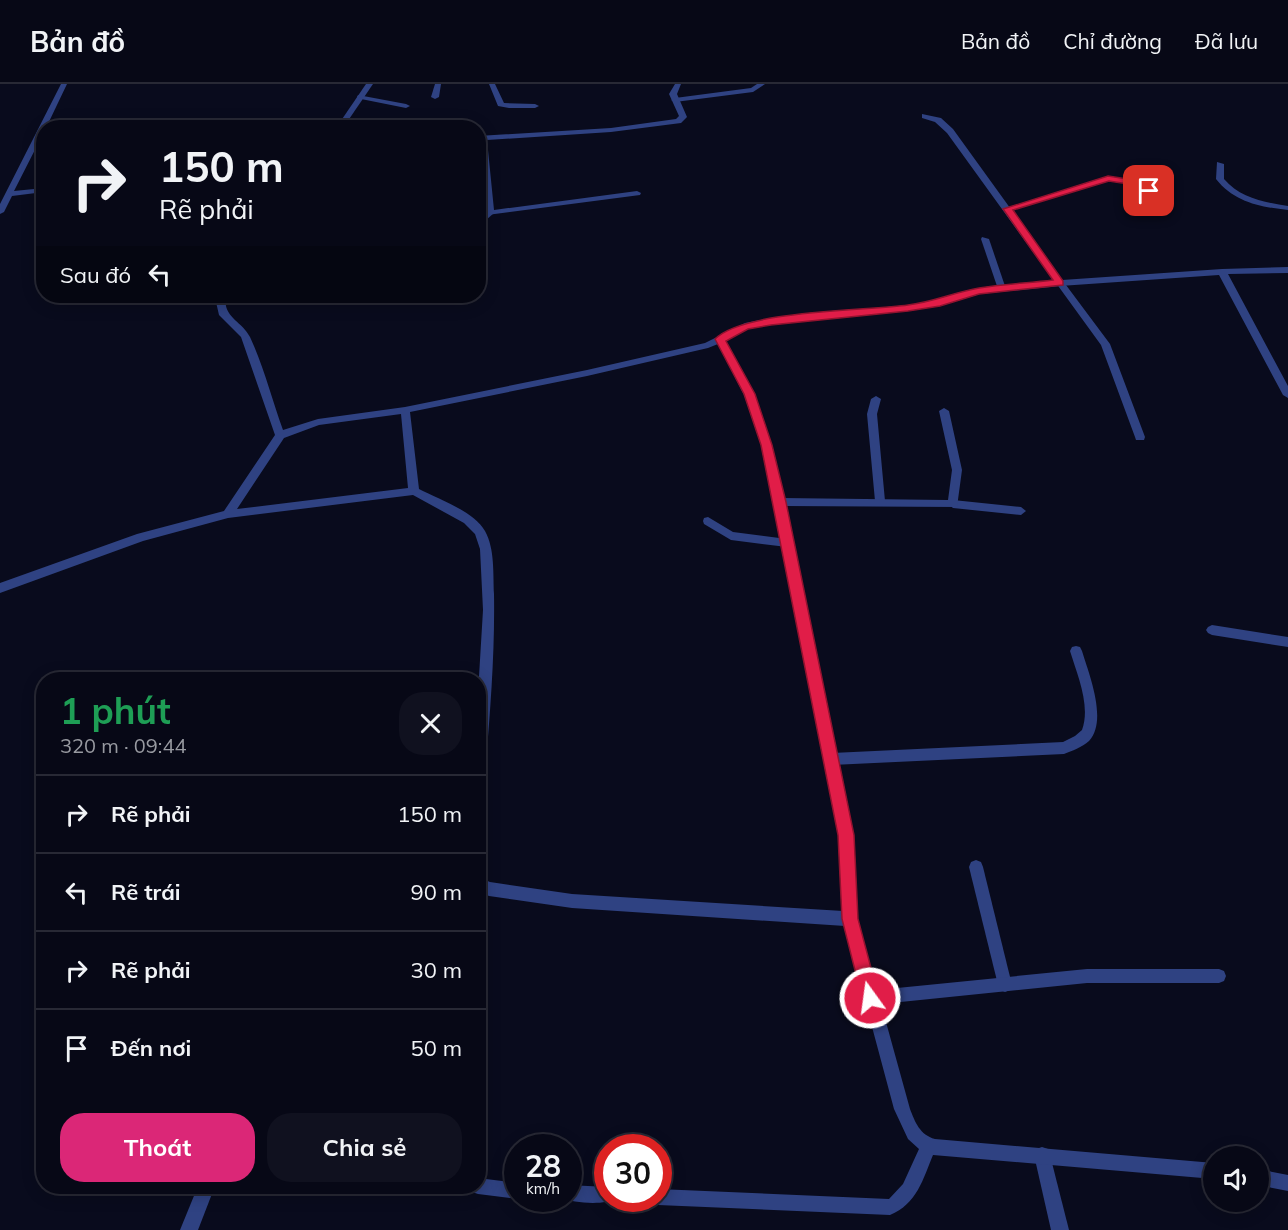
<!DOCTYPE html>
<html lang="vi">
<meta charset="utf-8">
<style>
:root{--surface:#070816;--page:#10111f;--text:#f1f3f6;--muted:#989aa1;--line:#282935;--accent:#db2777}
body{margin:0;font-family:Mulish,sans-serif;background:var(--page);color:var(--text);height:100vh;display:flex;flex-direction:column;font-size:22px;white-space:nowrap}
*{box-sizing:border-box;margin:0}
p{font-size:20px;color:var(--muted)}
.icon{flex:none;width:33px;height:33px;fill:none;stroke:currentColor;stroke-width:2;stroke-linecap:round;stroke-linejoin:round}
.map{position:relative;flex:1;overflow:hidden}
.details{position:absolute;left:36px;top:588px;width:450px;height:522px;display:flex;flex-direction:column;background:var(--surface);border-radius:24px;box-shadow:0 3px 15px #0003,0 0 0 2px var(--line)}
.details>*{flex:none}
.top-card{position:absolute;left:36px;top:36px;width:450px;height:183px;border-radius:24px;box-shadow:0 3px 15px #0003,0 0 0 2px var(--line);background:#070816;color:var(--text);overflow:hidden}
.controls{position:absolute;left:1203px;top:1062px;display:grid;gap:12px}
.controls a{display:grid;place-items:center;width:66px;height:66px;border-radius:50%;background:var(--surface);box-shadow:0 3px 15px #0003,0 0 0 2px var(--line);font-size:30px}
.speed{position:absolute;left:504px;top:1050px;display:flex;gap:12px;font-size:30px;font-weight:700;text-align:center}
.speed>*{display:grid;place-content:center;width:78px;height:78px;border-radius:50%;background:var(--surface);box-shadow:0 3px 15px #0003,0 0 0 2px var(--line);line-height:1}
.speed small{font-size:15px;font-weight:400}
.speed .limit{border:9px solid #d22;background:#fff;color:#111}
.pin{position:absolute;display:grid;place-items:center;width:51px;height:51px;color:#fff;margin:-26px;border-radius:12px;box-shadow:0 3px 9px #0006}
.me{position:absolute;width:66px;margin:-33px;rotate:346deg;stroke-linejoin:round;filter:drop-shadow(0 0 4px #0008)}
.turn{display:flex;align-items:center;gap:21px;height:126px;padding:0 24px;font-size:27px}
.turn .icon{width:78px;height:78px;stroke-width:2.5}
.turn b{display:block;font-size:42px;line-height:51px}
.then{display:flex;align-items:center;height:57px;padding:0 24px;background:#0003;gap:12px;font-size:22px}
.round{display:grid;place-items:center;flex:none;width:63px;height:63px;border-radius:24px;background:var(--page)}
.head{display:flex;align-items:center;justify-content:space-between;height:102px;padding:0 24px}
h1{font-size:36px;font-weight:700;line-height:45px;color:#1e9e55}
.primary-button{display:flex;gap:12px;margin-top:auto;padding:12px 24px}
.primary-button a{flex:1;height:69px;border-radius:24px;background:var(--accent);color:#fff;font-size:24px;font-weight:700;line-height:69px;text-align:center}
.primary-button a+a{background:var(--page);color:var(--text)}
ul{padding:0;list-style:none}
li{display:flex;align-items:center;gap:18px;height:78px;padding:0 24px;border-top:2px solid var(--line)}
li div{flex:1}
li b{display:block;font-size:22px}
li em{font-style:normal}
header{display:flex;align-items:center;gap:36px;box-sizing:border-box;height:84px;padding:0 30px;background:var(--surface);border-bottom:2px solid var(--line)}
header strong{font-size:28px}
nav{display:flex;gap:33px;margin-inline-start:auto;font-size:21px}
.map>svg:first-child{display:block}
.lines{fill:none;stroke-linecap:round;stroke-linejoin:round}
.lane{fill:#2f4282;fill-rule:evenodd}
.street{fill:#2f4282;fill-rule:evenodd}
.route{fill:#e11d48;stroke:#92132f;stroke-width:1.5}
</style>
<header>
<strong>Bản đồ</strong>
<nav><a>Bản đồ</a><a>Chỉ đường</a><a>Đã lưu</a></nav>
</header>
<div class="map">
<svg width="1288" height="1146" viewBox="0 0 1288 1146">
<rect width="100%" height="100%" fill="#090b1d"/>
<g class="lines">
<!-- lane -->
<g class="lane">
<path d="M435 0H441L439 13 435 15 431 13Z"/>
<path d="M489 0H495L504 19 535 20 539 22 535 24H509L498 22Z"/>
<path d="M757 0H765L753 8 675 18 671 16 675 14 751 4Z"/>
<path d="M358 11 406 20 410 22 406 24 361 15 357 13Z"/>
<path d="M1217 78 1224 80V95C1240 114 1264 118 1288 122V126C1260 123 1234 118 1216 95Z"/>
<path d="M1108 93 1134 96 1171 117 1164 119 1129 100 1108 97 1010 127 1003 125Z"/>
<path d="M487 127 494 129 478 143V136Z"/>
<path d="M982 153 989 155 1006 205 1005 207H999L998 205 981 155Z"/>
<path d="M1060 196 1063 197 1110 260 1145 353 1144 356H1136L1135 353 1101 261 1056 199Z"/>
<path d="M876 312 881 315 877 330 885 417 880 421 875 417 867 330 871 315Z"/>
<path d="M953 416 1021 423 1026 427 1021 431 953 424 948 420Z"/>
<path d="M708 433 733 448 787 455 793 459 787 463 731 456 704 440 703 437 704 434Z"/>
<path d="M1076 562 1080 563 1082 567C1089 590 1108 637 1089 657 1082 663 1072 667 1064 670L832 681 827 679 826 675 827 671 832 669 1063 658 1075 652 1082 646C1091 622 1077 590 1070 567L1072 563Z"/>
<path d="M976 776 981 778 983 783 1012 901 1010 906 1005 908 1000 906 998 901 969 783 971 778Z"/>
<path d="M1042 1063 1048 1065 1050 1071 1069 1146H1051L1034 1071 1036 1065Z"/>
</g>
<!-- street -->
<g class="street">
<path d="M61 0H67L46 44H44V48L14 107 44 104V108L12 112 4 128 0 130V120Z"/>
<path d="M366 0H373L343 44H336Z"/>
<path d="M675 0H681L677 10 687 33 681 39 611 48 487 56 494 126 637 107 641 109 640 111 487 131 478 52 611 44 676 35 679 32 669 10Z"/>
<path d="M922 30 941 34 953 45 1062 196 1222 185 1288 183V189L1228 190 1288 302V314L1283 311 1219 191 1060 202 980 210 940 222 908 227 771 240 747 244 725 256 754 311 771 361 782 414 948 416 952 386 939 327 944 324 949 327 962 386 957 423 784 422 853 751 857 835 877 906 1087 885H1219L1224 887 1226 892 1224 897 1219 899H1087L881 920 910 1025C915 1038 920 1051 935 1055L1214 1079V1095L933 1071C923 1095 917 1120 890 1131L658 1121 652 1119 650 1114H658V1105L889 1115 903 1100 919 1065 908 1055 894 1025 845 842 572 824 489 812 478 807V793L490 798 572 810 843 827 839 751 761 361 744 311 718 260 708 264 587 292 410 328 419 405C438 415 474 427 485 447 495 465 493 490 494 510 495 570 490 630 485 690L483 694 478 696V609L483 526 480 465 475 450 464 439 413 411 228 434 143 457 0 509V499L137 450 224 427 275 351 241 253 219 231 216 218 218 212H226C222 233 242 237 250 253 264 283 272 316 283 346L318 335 405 323 587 286 705 259 745 239 771 234 908 221 939 216 979 204 1054 197 947 49 935 38 922 34ZM401 330 408 404 237 425 284 354 319 341Z"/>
<path d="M1212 541 1288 553V563L1212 551 1208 549 1206 546 1208 543Z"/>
<path d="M1258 1085 1288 1091V1107L1258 1101Z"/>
<path d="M478 1094 518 1099V1114H520L518 1115 478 1110 472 1108 470 1102H478Z"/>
<path d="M568 1101 608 1103V1114H615C607 1122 572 1119 562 1114H568Z"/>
<path d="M198 1102H215L198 1146H180Z"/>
</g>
</g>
<!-- route -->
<path class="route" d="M1108 92 1134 96 1153 107 1149 110 1128 100 1109 97 1013 126 1063 197V201L979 210 940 222 908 227 771 241 748 245 726 257 755 310 772 361 786 418 854 751 858 835 879 914 876 920 870 923 864 920 862 914 842 835 838 751 761 361 744 310 715 255C744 226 864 227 908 221 933 218 955 208 979 204 1004 200 1029 199 1053 196L1003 125Z"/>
</svg>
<div class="controls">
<a><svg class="icon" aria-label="sound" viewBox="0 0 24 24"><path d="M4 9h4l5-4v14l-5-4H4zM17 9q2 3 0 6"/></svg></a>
</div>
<div class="speed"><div>28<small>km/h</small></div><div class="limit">30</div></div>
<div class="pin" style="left:1149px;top:107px;background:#d93025"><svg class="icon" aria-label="arrive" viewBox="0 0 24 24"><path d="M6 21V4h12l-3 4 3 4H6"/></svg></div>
<svg class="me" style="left:870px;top:914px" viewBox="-20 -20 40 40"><circle r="17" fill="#e11d48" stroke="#fff" stroke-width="3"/><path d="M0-11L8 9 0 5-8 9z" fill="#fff"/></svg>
<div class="top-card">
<div class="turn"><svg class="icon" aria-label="right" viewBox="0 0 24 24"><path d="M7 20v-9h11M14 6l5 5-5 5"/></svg><div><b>150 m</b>Rẽ phải</div></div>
<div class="then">Sau đó<svg class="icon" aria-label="left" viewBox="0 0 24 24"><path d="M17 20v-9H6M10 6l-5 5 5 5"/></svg></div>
</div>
<section class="details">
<div class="head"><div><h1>1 phút</h1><p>320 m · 09:44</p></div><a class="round"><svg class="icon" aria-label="close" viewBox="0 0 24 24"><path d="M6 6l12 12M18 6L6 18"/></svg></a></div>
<ul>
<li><svg class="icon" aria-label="right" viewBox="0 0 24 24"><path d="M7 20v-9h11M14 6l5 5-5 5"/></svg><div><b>Rẽ phải</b></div><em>150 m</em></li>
<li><svg class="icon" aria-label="left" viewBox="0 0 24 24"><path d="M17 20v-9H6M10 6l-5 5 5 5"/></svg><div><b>Rẽ trái</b></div><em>90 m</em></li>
<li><svg class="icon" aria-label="right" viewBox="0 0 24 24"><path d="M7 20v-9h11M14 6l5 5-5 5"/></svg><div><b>Rẽ phải</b></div><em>30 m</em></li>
<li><svg class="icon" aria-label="arrive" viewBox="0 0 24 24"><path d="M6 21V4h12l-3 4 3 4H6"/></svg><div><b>Đến nơi</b></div><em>50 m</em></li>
</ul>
<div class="primary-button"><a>Thoát</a><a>Chia sẻ</a></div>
</section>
</div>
